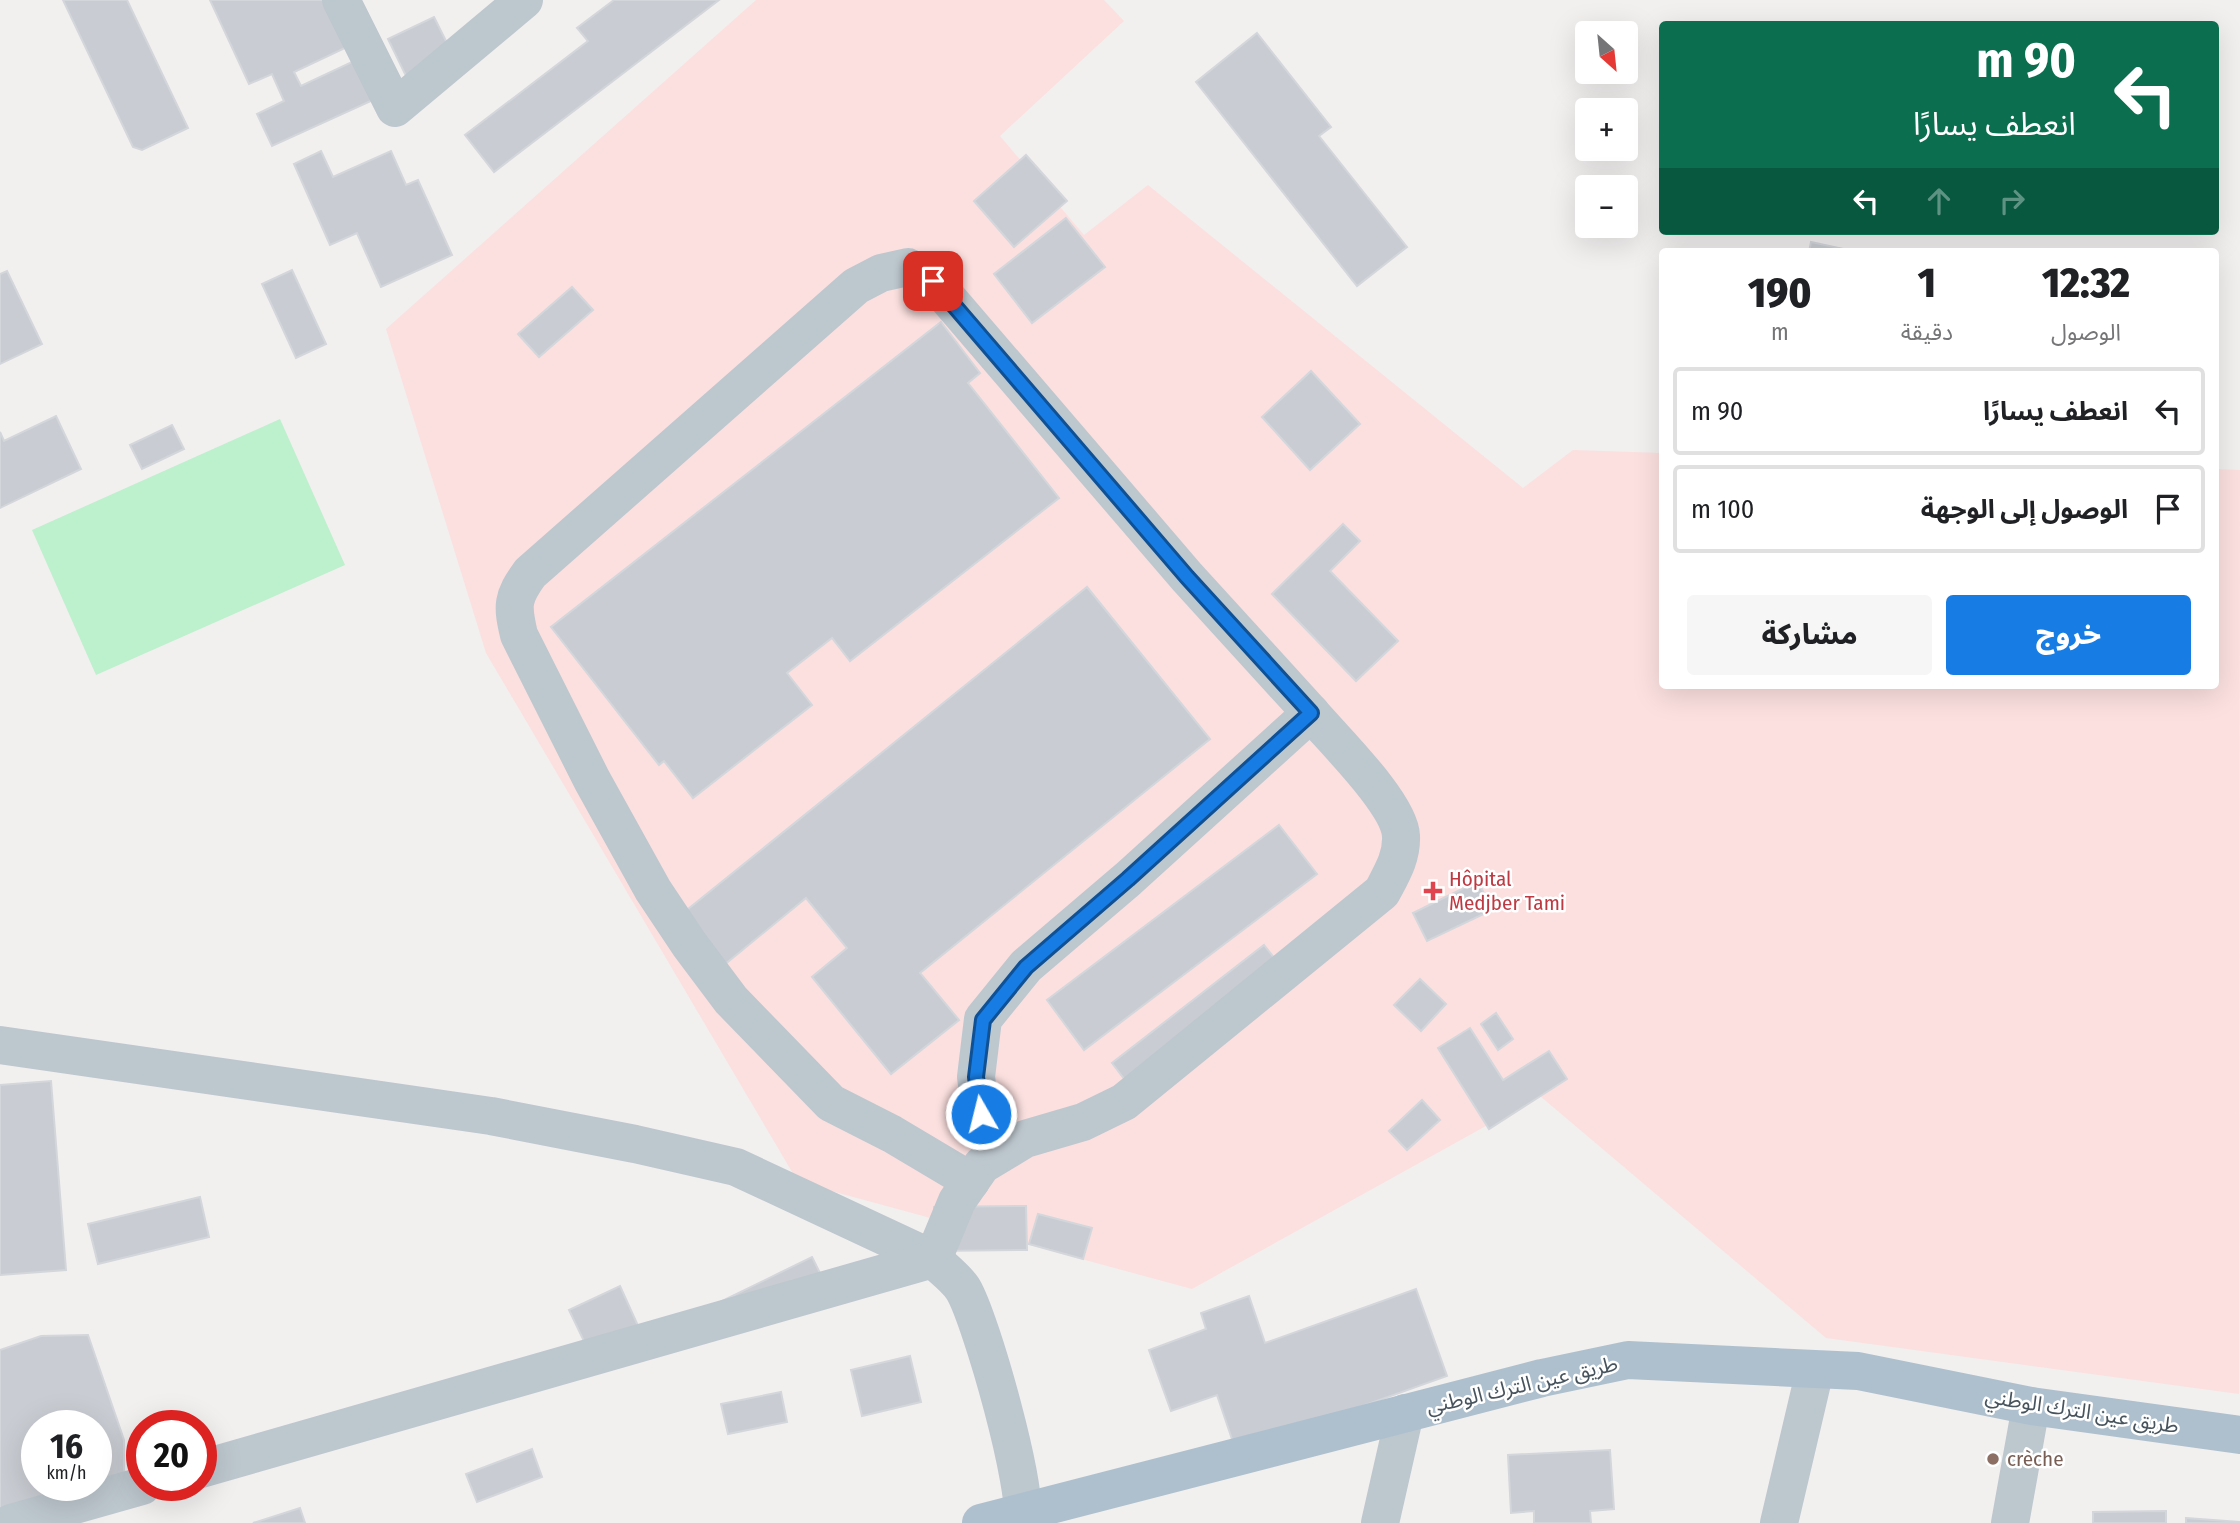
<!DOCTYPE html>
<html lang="ar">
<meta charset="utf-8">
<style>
:root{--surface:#fff;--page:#f6f6f6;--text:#202124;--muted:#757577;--line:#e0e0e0;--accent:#177de4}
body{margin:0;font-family:"Fira Sans Condensed","Noto Sans Arabic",sans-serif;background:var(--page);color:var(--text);direction:rtl;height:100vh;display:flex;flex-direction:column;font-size:26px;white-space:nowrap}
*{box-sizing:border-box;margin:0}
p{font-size:23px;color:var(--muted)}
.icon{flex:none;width:38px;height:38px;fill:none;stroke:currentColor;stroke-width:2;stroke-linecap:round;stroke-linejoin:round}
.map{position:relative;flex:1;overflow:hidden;direction:ltr}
.panel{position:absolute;left:1659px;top:248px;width:560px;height:441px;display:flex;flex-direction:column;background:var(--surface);border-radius:7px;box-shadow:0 7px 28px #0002;direction:rtl}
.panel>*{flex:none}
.guide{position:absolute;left:1659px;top:21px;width:560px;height:214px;border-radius:7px;box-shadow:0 7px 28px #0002;direction:rtl;background:#0b6e4f;color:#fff;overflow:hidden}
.needle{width:46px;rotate:153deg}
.fabs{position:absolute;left:1575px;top:21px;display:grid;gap:14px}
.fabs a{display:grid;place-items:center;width:63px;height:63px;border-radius:7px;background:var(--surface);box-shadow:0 7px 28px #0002;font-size:35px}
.speed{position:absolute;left:21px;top:1410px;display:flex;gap:14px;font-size:35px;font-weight:700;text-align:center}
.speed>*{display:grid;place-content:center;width:91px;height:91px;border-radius:50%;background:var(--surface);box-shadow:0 7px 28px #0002;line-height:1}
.speed small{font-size:18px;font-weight:400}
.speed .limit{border:10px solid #d22;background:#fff;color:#111}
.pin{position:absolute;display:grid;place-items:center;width:60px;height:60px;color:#fff;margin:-30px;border-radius:14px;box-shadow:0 4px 10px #0006}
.me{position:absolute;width:77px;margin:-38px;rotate:352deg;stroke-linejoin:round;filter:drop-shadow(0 0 5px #0008)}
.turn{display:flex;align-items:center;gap:24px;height:147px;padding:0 28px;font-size:32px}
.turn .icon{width:91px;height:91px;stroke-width:2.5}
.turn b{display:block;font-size:49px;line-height:60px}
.lanes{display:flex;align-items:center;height:66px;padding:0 28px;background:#0003;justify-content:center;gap:35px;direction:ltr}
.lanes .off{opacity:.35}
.eta{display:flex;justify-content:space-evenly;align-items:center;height:119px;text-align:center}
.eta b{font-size:42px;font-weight:800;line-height:49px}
.primary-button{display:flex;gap:14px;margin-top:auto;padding:14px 28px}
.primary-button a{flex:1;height:80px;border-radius:7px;background:var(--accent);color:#fff;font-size:28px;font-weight:800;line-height:80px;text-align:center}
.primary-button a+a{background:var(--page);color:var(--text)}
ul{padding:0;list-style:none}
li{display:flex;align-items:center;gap:21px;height:88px;margin:0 14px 10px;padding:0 14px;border:4px solid var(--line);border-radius:7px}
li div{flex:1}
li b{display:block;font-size:26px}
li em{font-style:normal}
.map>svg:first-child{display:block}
.medical{fill:#fbe0df}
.green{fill:#bdf0cd}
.building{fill:#c9ccd2;stroke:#d3d6db;stroke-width:2;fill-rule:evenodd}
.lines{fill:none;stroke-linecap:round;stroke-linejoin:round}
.minor{stroke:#bdc7ce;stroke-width:38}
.major{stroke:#aec0ce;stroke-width:38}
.route-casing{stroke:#0f5194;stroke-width:18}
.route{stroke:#177de4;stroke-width:12}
.health-dot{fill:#e0444e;stroke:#fff;stroke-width:2.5}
.education-dot{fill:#8d6e63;stroke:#fff;stroke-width:2.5}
.labels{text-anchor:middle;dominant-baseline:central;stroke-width:5;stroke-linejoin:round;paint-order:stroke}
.health-label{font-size:21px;fill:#be3a42;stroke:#fff;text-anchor:start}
.street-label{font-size:21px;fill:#47545d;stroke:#fff}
.education-label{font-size:21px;fill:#785e54;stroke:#fff;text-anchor:start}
</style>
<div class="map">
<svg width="2240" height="1523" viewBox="0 0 2240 1523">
<rect width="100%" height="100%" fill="#f2efef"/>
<!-- medical -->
<path class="medical" d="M756 0H1104L1124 21 1000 136 1084 235 1148 185 1523 488 1573 450 1662 453V686H2216V469L2240 470 2239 1394 1826 1338 1540 1096 1192 1289 798 1182 486 653 386 329Z"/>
<!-- green -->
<path class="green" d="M280 419 345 565 96 675 32 530Z"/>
<!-- building -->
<g class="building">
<path d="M63 0H127L188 128 142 150 133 147Z"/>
<path d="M210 0H326L347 47 294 72 301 86 354 61 373 100 272 146 257 114 284 101 272 74 249 84Z"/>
<path d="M614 0H719L494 172 465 135 588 41 577 28Z"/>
<path d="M434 17 452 53 406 76 388 39Z"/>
<path d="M1257 33 1331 127 1319 136 1407 247 1357 286 1196 82Z"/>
<path d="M321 151 333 177 391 151 406 185 418 180 452 255 381 287 357 233 330 245 294 164Z"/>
<path d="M1026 155 1067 201 1014 247 974 201Z"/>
<path d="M1066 218 1105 267 1032 323 994 274Z"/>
<path d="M1811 242 1853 251V252H1809Z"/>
<path d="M292 270 326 344 296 358 262 284Z"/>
<path d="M7 271 42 344 0 364V274Z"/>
<path d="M572 287 593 310 539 357 518 334Z"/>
<path d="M941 322 980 373 968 383 1059 498 850 661 832 638 787 673 812 705 693 798 664 761 659 765 551 627Z"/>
<path d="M1311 371 1360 424 1310 470 1262 417Z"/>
<path d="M56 416 81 469 0 508V432L4 441Z"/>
<path d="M172 425 184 449 142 469 130 445Z"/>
<path d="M1343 524 1360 541 1330 571 1398 641 1356 681 1272 594Z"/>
<path d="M1087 587 1210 739 920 973 959 1020 891 1074 812 977 847 948 806 898 724 965 682 914Z"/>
<path d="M1279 825 1317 874 1084 1050 1047 1000Z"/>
<path d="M1478 881 1492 910 1427 941 1413 913Z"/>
<path d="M1264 945 1291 979 1138 1097 1112 1063Z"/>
<path d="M1420 979 1446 1004 1421 1031 1394 1005Z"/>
<path d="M1496 1013 1513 1039 1498 1050 1481 1024Z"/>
<path d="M1470 1028 1503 1080 1549 1051 1567 1079 1489 1129 1438 1048Z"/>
<path d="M51 1081 66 1270 0 1275V1085Z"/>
<path d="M1422 1100 1440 1120 1407 1150 1389 1131Z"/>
<path d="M200 1197 209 1237 98 1264 88 1224Z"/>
<path d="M1026 1206 1027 1250 935 1251 934 1207Z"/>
<path d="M1038 1214 1092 1228 1083 1259 1029 1244Z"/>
<path d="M812 1257 827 1287 714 1305Z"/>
<path d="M620 1286 644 1339 594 1362 569 1310Z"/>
<path d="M1416 1289 1447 1376 1236 1451 1217 1395 1171 1411 1149 1350 1206 1329 1201 1313 1249 1296 1265 1343Z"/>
<path d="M88 1335 124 1440V1470L130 1485 0 1523V1350L41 1336ZM37 1426H96V1486H37Z"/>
<path d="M910 1356 921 1402 862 1416 851 1370Z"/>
<path d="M781 1392 787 1422 728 1434 721 1404Z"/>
<path d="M532 1449 542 1477 477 1502 466 1474Z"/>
<path d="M1610 1450 1614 1509 1590 1511 1591 1523H1534V1511L1511 1513 1508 1455Z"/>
<path d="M300 1508 305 1523H253Z"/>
<path d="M2166 1511V1523H2093V1512Z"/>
<path d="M2186 1518 2240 1522V1523H2186Z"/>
</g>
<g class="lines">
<!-- minor -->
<g class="minor">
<path d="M341 0 395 108 524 0"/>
<path d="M0 1045 491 1116 635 1144 736 1167 933 1259 957 1201 982 1165 1025 1139 1083 1122 1124 1102 1382 892C1392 873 1402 857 1401 836 1400 804 1333 739 1311 713"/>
<path d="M971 1181 892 1134 831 1103 731 1000 689 944 653 890 592 780 519 635C512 605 512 598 530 573L856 286 881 273 908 267 933 281 1187 577 1311 713 1128 879 1026 966 983 1019 976 1077 981 1114 1001 1153"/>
<path d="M201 1469 933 1259C942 1268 956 1278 963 1289 981 1319 1030 1492 1022 1523"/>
<path d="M11 1523 142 1486"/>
<path d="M1380 1523 1405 1413"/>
<path d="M1779 1523 1815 1370"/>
<path d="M2010 1523 2031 1406"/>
</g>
<!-- major -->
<path class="major" d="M981 1523 1542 1378 1628 1360 1858 1371 2031 1406 2240 1435"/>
</g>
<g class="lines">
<defs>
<path id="route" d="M933 281 1187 577 1311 713 1128 879 1026 967 983 1020 976 1077 981 1114"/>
</defs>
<!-- route casing -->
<use href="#route" class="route-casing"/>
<!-- route -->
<use href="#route" class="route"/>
</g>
<!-- markers -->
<path class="health-dot" d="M1429.5 880.5h7v7h7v7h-7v7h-7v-7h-7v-7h7z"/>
<circle class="education-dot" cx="1993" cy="1459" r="7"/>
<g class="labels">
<!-- health labels -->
<g class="health-label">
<text x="1449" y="879">Hôpital<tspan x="1449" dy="24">Medjber Tami</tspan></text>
</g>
<!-- street labels -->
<g class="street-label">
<text transform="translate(1522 1385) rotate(-13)">طريق عين الترك الوطني</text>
<text transform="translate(2082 1411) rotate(9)">طريق عين الترك الوطني</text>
</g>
<!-- education labels -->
<g class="education-label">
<text x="2007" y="1459">crèche</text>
</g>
</g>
</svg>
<div class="fabs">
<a><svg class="needle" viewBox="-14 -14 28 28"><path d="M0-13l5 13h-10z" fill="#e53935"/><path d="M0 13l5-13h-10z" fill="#757577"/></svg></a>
<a>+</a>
<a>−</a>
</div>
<div class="speed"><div>16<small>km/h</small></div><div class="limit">20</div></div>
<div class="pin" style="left:933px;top:281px;background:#d93025"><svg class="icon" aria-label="arrive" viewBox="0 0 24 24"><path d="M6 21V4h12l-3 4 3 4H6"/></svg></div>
<svg class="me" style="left:981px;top:1114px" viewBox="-20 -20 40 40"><circle r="17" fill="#177de4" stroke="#fff" stroke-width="3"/><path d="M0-11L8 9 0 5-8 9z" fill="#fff"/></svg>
<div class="guide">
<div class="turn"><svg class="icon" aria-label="left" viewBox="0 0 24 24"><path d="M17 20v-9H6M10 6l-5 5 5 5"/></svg><div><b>90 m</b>انعطف يسارًا</div></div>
<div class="lanes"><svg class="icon" aria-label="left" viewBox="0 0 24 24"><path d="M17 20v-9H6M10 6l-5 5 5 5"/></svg><svg class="icon off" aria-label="ahead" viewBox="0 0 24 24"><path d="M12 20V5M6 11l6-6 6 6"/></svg><svg class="icon off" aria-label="right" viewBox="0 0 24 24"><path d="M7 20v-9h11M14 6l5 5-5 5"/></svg></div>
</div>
<section class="panel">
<div class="eta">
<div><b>12:32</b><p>الوصول</p></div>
<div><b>1</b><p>دقيقة</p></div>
<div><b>190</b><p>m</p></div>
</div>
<ul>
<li><svg class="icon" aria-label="left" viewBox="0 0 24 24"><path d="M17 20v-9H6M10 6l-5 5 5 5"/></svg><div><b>انعطف يسارًا</b></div><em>90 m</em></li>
<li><svg class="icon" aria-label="arrive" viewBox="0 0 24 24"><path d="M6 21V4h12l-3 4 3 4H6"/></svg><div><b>الوصول إلى الوجهة</b></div><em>100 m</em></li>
</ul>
<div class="primary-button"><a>خروج</a><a>مشاركة</a></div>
</section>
</div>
